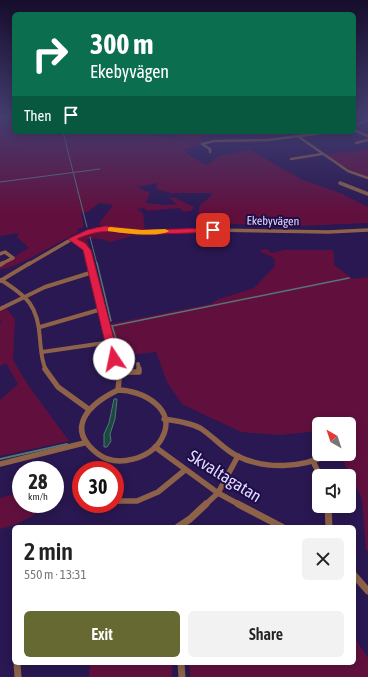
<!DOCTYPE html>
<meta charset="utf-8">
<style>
:root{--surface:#fff;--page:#f2f2f2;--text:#222;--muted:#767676;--accent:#676932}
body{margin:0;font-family:"Asap Condensed",sans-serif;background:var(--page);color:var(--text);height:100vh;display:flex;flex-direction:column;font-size:15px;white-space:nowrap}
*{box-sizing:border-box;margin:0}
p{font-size:13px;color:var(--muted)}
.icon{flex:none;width:22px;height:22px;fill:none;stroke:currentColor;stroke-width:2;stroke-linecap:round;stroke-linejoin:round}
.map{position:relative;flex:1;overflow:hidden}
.details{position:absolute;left:12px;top:525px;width:344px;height:140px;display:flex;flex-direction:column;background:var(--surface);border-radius:6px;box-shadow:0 2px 10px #0003}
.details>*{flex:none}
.hud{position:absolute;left:12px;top:12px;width:344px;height:122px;border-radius:6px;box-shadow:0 2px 10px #0003;background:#0b6e4f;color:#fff;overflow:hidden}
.needle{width:26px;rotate:321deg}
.buttons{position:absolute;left:312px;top:417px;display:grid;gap:8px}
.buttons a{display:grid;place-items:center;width:44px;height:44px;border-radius:6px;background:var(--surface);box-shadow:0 2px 10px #0003;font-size:20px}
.speed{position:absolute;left:12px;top:461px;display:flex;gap:8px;font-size:20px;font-weight:700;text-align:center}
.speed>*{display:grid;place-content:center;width:52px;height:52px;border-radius:50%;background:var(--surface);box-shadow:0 2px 10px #0003;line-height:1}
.speed small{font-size:10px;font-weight:400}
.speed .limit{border:6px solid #d22;background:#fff;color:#111}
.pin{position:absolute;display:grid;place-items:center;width:34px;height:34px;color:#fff;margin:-17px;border-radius:8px;box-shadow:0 2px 6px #0006}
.me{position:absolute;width:44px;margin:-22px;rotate:349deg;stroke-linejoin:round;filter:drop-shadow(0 0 3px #0008)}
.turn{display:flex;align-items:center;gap:14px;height:84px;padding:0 12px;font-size:18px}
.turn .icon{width:52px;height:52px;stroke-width:2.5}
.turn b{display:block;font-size:28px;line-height:34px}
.then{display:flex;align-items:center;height:38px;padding:0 12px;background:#0003;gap:8px;font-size:15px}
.round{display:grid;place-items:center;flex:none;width:42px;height:42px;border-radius:6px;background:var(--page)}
.head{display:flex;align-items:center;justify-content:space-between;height:68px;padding:0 12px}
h1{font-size:24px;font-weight:600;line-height:30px}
.button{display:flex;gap:8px;margin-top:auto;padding:8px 12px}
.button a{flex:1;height:46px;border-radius:6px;background:var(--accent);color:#fff;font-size:16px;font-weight:600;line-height:46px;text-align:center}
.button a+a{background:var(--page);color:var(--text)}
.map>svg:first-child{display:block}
.green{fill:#61103e}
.water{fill:#184b3d;stroke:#547677}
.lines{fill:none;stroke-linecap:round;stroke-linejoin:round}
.stream-far2{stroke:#547677;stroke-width:1}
.stream-far1{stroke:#547677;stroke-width:1.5}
.stream{stroke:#547677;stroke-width:2}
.minor-far4{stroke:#8d6249;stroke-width:2.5}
.minor-far3{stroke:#8d6249;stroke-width:3.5}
.minor-far2{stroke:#8d6249;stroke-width:4}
.minor-far1{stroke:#8d6249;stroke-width:5.5}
.minor{stroke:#8d6249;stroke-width:7}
.route{fill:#e11d48;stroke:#92132f}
.slow{fill:#f59e0b}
.labels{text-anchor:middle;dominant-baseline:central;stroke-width:4;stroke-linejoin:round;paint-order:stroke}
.far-street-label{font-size:12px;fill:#dfdaff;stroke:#200d46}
.near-street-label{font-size:17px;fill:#dfdaff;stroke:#200d46}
</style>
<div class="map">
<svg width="368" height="677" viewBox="0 0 368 677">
<rect width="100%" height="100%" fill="#291851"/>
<!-- green -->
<g class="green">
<path d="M0 117H14V132H127L187 140 200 144 184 150 191 157 207 165 219 156 250 150 301 179 340 193 368 207V223L299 226 201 223 197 217 200 205 211 196 212 193H171L156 189 157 183 137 187 150 193 146 203 166 205 177 204 168 197 175 198 194 207 191 211 184 212 179 208 148 211 143 208 137 209 143 213 145 230 98 225 113 205 99 203 88 212 81 213 84 227 77 229 79 232C63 239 13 271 0 269V266L15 258 14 257 29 248 17 237 19 233 0 236Z"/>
<path d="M183 132H236L200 137 204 141 201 143 175 137Z"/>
<path d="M366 149 368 150V177L344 167 326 155 347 151 351 153Z"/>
<path d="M100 231 132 235 172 232 157 235 132 236 110 242C103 238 95 238 87 239L89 246 78 239Z"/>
<path d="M267 249 271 253 284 250H332L334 254V265L353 279 368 277V551L366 550 362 499 341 457V454H349V424H319V431L280 435 241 432 182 404 167 382 156 352 120 356 110 324 211 304 219 299 254 288 275 266 274 258 259 251Z"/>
<path d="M6 308 15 319 13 360 28 385 69 441 0 456V400L18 384 6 363 0 366V323L2 322 0 319V311Z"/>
<path d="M21 492V504H47C34 517 17 525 0 529V498Z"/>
<path d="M354 637 368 658V677H190L189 663H354Z"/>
<path d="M90 663H172V677H89Z"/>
</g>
<!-- water -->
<path class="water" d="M114 399H117L115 419 110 434 111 441 107 447H104V434L109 423Z"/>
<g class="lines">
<!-- stream-far2 -->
<g class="stream-far2">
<path d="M63 132 87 227"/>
<path d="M0 182 100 169"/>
<path d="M90 237 97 264"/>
</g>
<!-- stream-far1 -->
<g class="stream-far1">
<path d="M97 263 111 321"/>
<path d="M112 326 349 278"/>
<path d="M112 326 121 354"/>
</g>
<!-- stream -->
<path class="stream" d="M0 459 67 444"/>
<!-- minor-far4 -->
<g class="minor-far4">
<path d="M354 126 368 120"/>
<path d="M354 130 368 136"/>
<path d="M299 137 348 171 368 178"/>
<path d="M356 143 368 140"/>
<path d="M210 152V149L202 144 214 141 268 140 323 133"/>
<path d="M291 159 322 154"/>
</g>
<!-- minor-far3 -->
<g class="minor-far3">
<path d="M340 183 368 194"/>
<path d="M72 239C85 245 87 251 91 264"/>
<path d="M0 254 5 252 13 258 1 264"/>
<path d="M29 264 72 239 97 229 142 232 213 230 328 232 368 230"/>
</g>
<!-- minor-far2 -->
<g class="minor-far2">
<path d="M90 263 114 359 120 367V370"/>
<path d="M0 265 3 263"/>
<path d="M1 280C28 297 38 306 40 339 41 349 41 360 46 370"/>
<path d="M0 281 30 263"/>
<path d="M0 309 45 287 93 272"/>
<path d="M40 327 102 309"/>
<path d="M42 352 111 342"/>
<path d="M138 364 139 370"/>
</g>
<!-- minor-far1 -->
<g class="minor-far1">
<path d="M45 369 58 387 87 408"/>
<path d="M120 372H139V369"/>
<path d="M118 390 120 369"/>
<path d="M118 390C142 390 178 409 162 438 151 459 117 468 98 454 64 428 89 404 118 390Z"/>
<path d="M164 419C176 421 189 422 200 428 213 436 223 449 237 456 266 470 302 468 330 454"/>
<path d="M155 447 218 493 240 505"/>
<path d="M313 461 320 476"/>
<path d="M0 464 84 443"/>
<path d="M115 501H137L158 492 185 470"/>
<path d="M205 505 218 493 238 456"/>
</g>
<!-- minor -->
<g class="minor">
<path d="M238 504 282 527"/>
<path d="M328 506 329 527"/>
<path d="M178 527 190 519 206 504"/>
<path d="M354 575 368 591"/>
<path d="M17 663 18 677"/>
<path d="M181 663 182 677"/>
</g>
</g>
<!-- sky -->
<linearGradient id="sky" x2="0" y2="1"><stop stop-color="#170d2d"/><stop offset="0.55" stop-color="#433d70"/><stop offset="1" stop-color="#433d70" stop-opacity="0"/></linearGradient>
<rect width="368" height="212" fill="url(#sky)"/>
<!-- route -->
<path class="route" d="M105 226 142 230 213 228 216 230 213 232C190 233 167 234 144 234 115 234 107 226 77 239L85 243 91 250 119 359 114 363 109 359 83 250 68 239 87 230Z"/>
<!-- slow -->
<path class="slow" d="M110 227 142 230 165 229 169 231C159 238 120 233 108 231V228Z"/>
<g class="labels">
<!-- far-street labels -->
<g class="far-street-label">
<text transform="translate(273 221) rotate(1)">Ekebyvägen</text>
</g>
<!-- near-street labels -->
<g class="near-street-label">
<text transform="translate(225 476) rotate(32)">Skvaltagatan</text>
</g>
</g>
</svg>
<div class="buttons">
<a><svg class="needle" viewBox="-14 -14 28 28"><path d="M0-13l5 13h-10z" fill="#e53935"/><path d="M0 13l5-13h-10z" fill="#767676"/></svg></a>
<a><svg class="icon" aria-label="sound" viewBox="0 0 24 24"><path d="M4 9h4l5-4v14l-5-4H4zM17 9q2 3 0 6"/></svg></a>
</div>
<div class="speed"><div>28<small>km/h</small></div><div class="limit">30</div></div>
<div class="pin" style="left:213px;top:230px;background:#d93025"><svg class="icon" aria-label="arrive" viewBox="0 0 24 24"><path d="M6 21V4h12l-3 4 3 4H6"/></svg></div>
<svg class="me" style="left:114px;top:359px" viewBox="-20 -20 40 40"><circle r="19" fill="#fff"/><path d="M0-13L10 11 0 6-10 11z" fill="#e11d48"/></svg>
<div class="hud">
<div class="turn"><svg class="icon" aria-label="right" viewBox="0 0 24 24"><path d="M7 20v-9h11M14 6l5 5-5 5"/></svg><div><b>300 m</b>Ekebyvägen</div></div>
<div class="then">Then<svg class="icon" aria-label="arrive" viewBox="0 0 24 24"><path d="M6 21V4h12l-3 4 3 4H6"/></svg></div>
</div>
<section class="details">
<div class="head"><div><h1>2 min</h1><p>550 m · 13:31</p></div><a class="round"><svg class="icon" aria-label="close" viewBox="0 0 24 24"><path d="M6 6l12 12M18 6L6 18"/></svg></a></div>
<div class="button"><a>Exit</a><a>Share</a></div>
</section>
</div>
